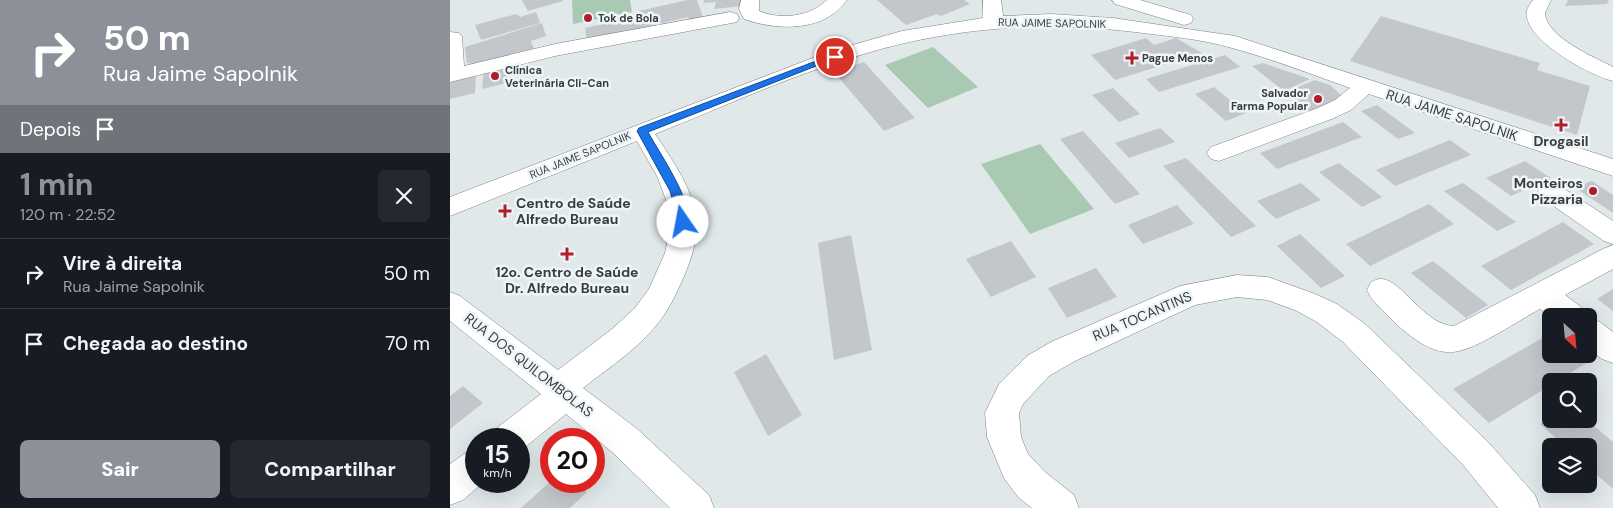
<!DOCTYPE html>
<html lang="pt">
<meta charset="utf-8">
<style>
:root{--surface:#171b24;--page:#242831;--text:#f1f3f6;--muted:#9ea1a6;--line:#363941;--accent:#8c9099}
body{margin:0;font-family:"DM Sans",sans-serif;background:var(--page);color:var(--text);height:100vh;display:flex;flex-direction:column;font-size:19px;white-space:nowrap}
*{box-sizing:border-box;margin:0}
p{font-size:16px;color:var(--muted)}
.icon{flex:none;width:28px;height:28px;fill:none;stroke:currentColor;stroke-width:2;stroke-linecap:round;stroke-linejoin:round}
.map{position:relative;flex:1;overflow:hidden}
.details{display:flex;flex-direction:column;background:var(--surface);width:450px}
.details>*{flex:none}
.hud{background:#8c9099;color:#fff;overflow:hidden}
.needle{width:32px;rotate:154deg}
.buttons{position:absolute;left:1092px;top:308px;display:grid;gap:10px}
.buttons a{display:grid;place-items:center;width:55px;height:55px;border-radius:8px;background:var(--surface);box-shadow:0 5px 20px #0002;font-size:25px}
.speed{position:absolute;left:15px;top:428px;display:flex;gap:10px;font-size:25px;font-weight:700;text-align:center}
.speed>*{display:grid;place-content:center;width:65px;height:65px;border-radius:50%;background:var(--surface);box-shadow:0 5px 20px #0002;line-height:1}
.speed small{font-size:12px;font-weight:400}
.speed .limit{border:8px solid #d22;background:#fff;color:#111}
.pin{position:absolute;display:grid;place-items:center;width:42px;height:42px;color:#fff;margin:-21px;border:2px solid #fff;border-radius:50%;box-shadow:0 1px 5px #0007}
.me{position:absolute;width:55px;margin:-28px;rotate:348deg;stroke-linejoin:round;filter:drop-shadow(0 0 4px #0008)}
.turn{display:flex;align-items:center;gap:18px;height:105px;padding:0 20px;font-size:22px}
.turn .icon{width:65px;height:65px;stroke-width:2.5}
.turn b{display:block;font-size:35px;line-height:42px}
.then{display:flex;align-items:center;height:48px;padding:0 20px;background:#0003;gap:10px;font-size:19px}
.round{display:grid;place-items:center;flex:none;width:52px;height:52px;border-radius:8px;background:var(--page)}
.overview{display:flex;align-items:center;justify-content:space-between;height:85px;padding:0 20px}
h1{font-size:30px;font-weight:800;line-height:38px;color:var(--accent)}
.button{display:flex;gap:10px;margin-top:auto;padding:10px 20px}
.button a{flex:1;height:58px;border-radius:8px;background:var(--accent);color:#fff;font-size:20px;font-weight:800;line-height:58px;text-align:center}
.button a+a{background:var(--page);color:var(--text)}
ul{padding:0;list-style:none}
li{display:flex;align-items:center;gap:15px;height:70px;padding:0 20px;border-top:1px solid var(--line)}
li div{flex:1}
li b{display:block;font-size:19px}
li em{font-style:normal}
main{display:flex;flex:1;min-height:0}
.map>svg:first-child{display:block}
.green{fill:#aac9b3}
.building{fill:#c3c7cc}
.lines{fill:none;stroke-linecap:round;stroke-linejoin:round}
.minor-casing{stroke:#7c8284;stroke-width:1}
.minor{fill:#fff;fill-rule:evenodd}
.route{fill:#1a73e8;stroke:#114b97}
.poi-dot{fill:#b01d2e;stroke:#eef5f8;stroke-width:2}
.labels{text-anchor:middle;dominant-baseline:central;stroke-width:5;stroke-linejoin:round;paint-order:stroke}
.far-poi-label{font-size:11px;font-weight:bold;fill:#3a3c3d;stroke:#eef5f8;text-anchor:start}
.far-street-label{font-size:11px;fill:#3a3c3d;stroke:#eef5f8}
.street-label{font-size:14px;fill:#3a3c3d;stroke:#eef5f8}
.poi-label{font-size:14px;font-weight:bold;fill:#3a3c3d;stroke:#eef5f8}
</style>
<main>
<section class="details">
<div class="hud">
<div class="turn"><svg class="icon" aria-label="right" viewBox="0 0 24 24"><path d="M7 20v-9h11M14 6l5 5-5 5"/></svg><div><b>50 m</b>Rua Jaime Sapolnik</div></div>
<div class="then">Depois<svg class="icon" aria-label="arrive" viewBox="0 0 24 24"><path d="M6 21V4h12l-3 4 3 4H6"/></svg></div>
</div>
<div class="overview"><div><h1>1 min</h1><p>120 m · 22:52</p></div><a class="round"><svg class="icon" aria-label="close" viewBox="0 0 24 24"><path d="M6 6l12 12M18 6L6 18"/></svg></a></div>
<ul>
<li><svg class="icon" aria-label="right" viewBox="0 0 24 24"><path d="M7 20v-9h11M14 6l5 5-5 5"/></svg><div><b>Vire à direita</b><p>Rua Jaime Sapolnik</p></div><em>50 m</em></li>
<li><svg class="icon" aria-label="arrive" viewBox="0 0 24 24"><path d="M6 21V4h12l-3 4 3 4H6"/></svg><div><b>Chegada ao destino</b></div><em>70 m</em></li>
</ul>
<div class="button"><a>Sair</a><a>Compartilhar</a></div>
</section>
<div class="map">
<svg width="1163" height="508" viewBox="0 0 1163 508">
<rect width="100%" height="100%" fill="#e1e8ea"/>
<!-- green -->
<g class="green">
<path d="M122 0H180L182 12 123 24Z"/>
<path d="M483 47 528 87 478 108 435 65Z"/>
<path d="M590 144 644 209 580 234 531 164Z"/>
</g>
<!-- building -->
<g class="building">
<path d="M72 0H113V1L78 11Z"/>
<path d="M237 0H247L253 17 239 21 238 17 137 41 135 28 180 18V16L189 14V11Z"/>
<path d="M254 0H293L292 6 264 9 266 2 253 3Z"/>
<path d="M427 0H514L520 4 491 16 487 14 456 25Z"/>
<path d="M1118 0H1159L1157 4 1115 6Z"/>
<path d="M86 12 90 23 31 40 25 25 66 14 70 17Z"/>
<path d="M931 16 1090 63 1087 70 1140 86 1127 135 900 61Z"/>
<path d="M92 23 96 36 81 41 84 49 23 64 17 63 15 47Z"/>
<path d="M696 38 704 45 726 38 752 53 665 80 641 55Z"/>
<path d="M775 55 790 67 709 92 696 79Z"/>
<path d="M414 62 465 118 434 131 385 73Z"/>
<path d="M58 63 57 83 32 89 34 69Z"/>
<path d="M813 63 860 79 834 91 802 66Z"/>
<path d="M26 72 25 93 0 99V79Z"/>
<path d="M865 80 880 85 891 95 889 102 859 111 838 91Z"/>
<path d="M764 87 796 113 776 121 745 94Z"/>
<path d="M663 88 690 114 669 122 642 95Z"/>
<path d="M927 105 965 133 948 139 911 111Z"/>
<path d="M893 122 912 137 827 169 810 153Z"/>
<path d="M710 128 725 142 679 158 665 143Z"/>
<path d="M633 131 690 194 665 204 610 139Z"/>
<path d="M1000 140 1021 155 945 186 926 170Z"/>
<path d="M736 158 806 226 781 237 713 166Z"/>
<path d="M1075 161 1101 178 1061 196 1036 178Z"/>
<path d="M889 163 932 197 912 207 869 172Z"/>
<path d="M1142 181 1163 195V213L1124 187Z"/>
<path d="M851 183 871 200 826 219 807 201Z"/>
<path d="M1013 183 1066 222 1047 231 994 191Z"/>
<path d="M979 204 1004 224 920 266 896 244Z"/>
<path d="M727 205 744 224 693 244 678 225Z"/>
<path d="M1113 222 1144 244 1061 290 1031 266Z"/>
<path d="M850 234 895 276 871 288 827 246Z"/>
<path d="M401 235 422 350 384 360 368 243Z"/>
<path d="M561 241 586 277 541 297 516 259Z"/>
<path d="M983 261 1038 305 1016 318 961 273Z"/>
<path d="M646 268 667 297 617 318 598 288Z"/>
<path d="M1163 289V311L1147 299Z"/>
<path d="M1101 333V354H1128L1138 362 1107 381H1101V385L1039 423 1003 389Z"/>
<path d="M316 354 352 415 318 436 284 372Z"/>
<path d="M13 386 33 403 0 429V396Z"/>
<path d="M1101 416V419H1136L1163 442V489L1139 468V446H1115L1090 424Z"/>
<path d="M101 481H124L137 492 120 508H71Z"/>
</g>
<g class="lines">
<defs>
<g id="minor">
<path d="M291 0H309V11C331 20 360 17 377 0H397C375 32 327 31 294 19L289 9Z"/>
<path d="M533 0H551L553 16 601 14 663 18 785 36 1163 159V176L919 94 901 110 884 118 769 161 761 159 757 153 761 147 868 108 885 100 900 88C861 74 822 59 782 48 752 39 717 36 685 32 595 21 505 27 417 53 344 74 275 106 205 134 221 158 239 183 245 211 250 233 243 254 235 274 229 287 223 302 214 315 194 345 161 366 133 388L186 428 259 495 264 508H220L162 452 116 414 69 452V439H43L48 427 91 394 0 321V292L10 296 108 370 162 329 185 308 199 289 215 253 220 229 218 205 207 176 187 141 0 216V197L381 51 452 31 533 18Z"/>
<path d="M662 0H690L741 15 743 19 741 23 734 25 665 4Z"/>
<path d="M1083 0H1101L1095 13C1096 37 1144 57 1163 67V81C1139 75 1083 44 1077 18 1075 11 1079 5 1083 0Z"/>
<path d="M280 12 287 14 289 18 287 22 105 56 0 82V32L9 33 12 37 14 66 105 44Z"/>
<path d="M1101 183 1110 186 1163 221V244L1154 241 1092 198 1088 192 1092 186Z"/>
<path d="M1163 245V269L1115 295 1131 307 1135 316H1101V318L1090 309C1069 320 1026 350 1003 352 972 355 940 318 921 298L917 290 921 282C924 281 929 278 932 279 953 281 974 325 1004 326L1153 249Z"/>
<path d="M787 275 818 277 865 294 887 304 915 324 1038 442 1085 495 1090 508H1048L1014 466 893 342 867 322 845 310 817 300 787 297 745 305 623 362 599 376 573 404 569 413 571 437 578 454 595 472 624 495 629 508H582L569 498 554 478 537 437 535 413 549 384 577 356 601 342 730 286Z"/>
<path d="M1139 318 1150 322 1163 332V363L1152 359 1139 349Z"/>
<path d="M26 449V481H35L13 500 0 505V464L14 454Z"/>
</g>
</defs>
<!-- minor casing -->
<use href="#minor" class="minor-casing"/>
<!-- minor -->
<use href="#minor" class="minor"/>
</g>
<!-- route -->
<path class="route" d="M382 55 389 57 198 132C208 151 246 205 237 225H230L220 191 187 131 189 128Z"/>
<!-- markers -->
<g class="poi-dot">
<circle cx="138" cy="18" r="5"/>
<path d="M679.5 50.5h5v5h5v5h-5v5h-5v-5h-5v-5h5z"/>
<circle cx="45" cy="76" r="5"/>
<circle cx="868" cy="99" r="5"/>
<path d="M1108.5 117.5h5v5h5v5h-5v5h-5v-5h-5v-5h5z"/>
<circle cx="1143" cy="191" r="5"/>
<path d="M52.5 203.5h5v5h5v5h-5v5h-5v-5h-5v-5h5z"/>
<path d="M114.5 246.5h5v5h5v5h-5v5h-5v-5h-5v-5h5z"/>
</g>
<g class="labels">
<!-- far-poi labels -->
<g class="far-poi-label">
<text x="148" y="18">Tok de Bola</text>
<text x="692" y="58">Pague Menos</text>
<text x="55" y="70">Clínica<tspan x="55" dy="13">Veterinária Cli-Can</tspan></text>
<text x="858" y="93" text-anchor="end">Salvador<tspan x="858" dy="13">Farma Popular</tspan></text>
</g>
<!-- far-street labels -->
<g class="far-street-label">
<text transform="translate(602 23) rotate(1)">RUA JAIME SAPOLNIK</text>
<text transform="translate(130 155) rotate(-22)">RUA JAIME SAPOLNIK</text>
</g>
<!-- street labels -->
<g class="street-label">
<text transform="translate(1002 115) rotate(18)">RUA JAIME SAPOLNIK</text>
<text transform="translate(692 316) rotate(-23)">RUA TOCANTINS</text>
<text transform="translate(79 365) rotate(38)">RUA DOS QUILOMBOLAS</text>
</g>
<!-- poi labels -->
<g class="poi-label">
<text x="1111" y="141">Drogasil</text>
<text x="1133" y="183" text-anchor="end">Monteiros<tspan x="1133" dy="16">Pizzaria</tspan></text>
<text x="66" y="203" text-anchor="start">Centro de Saúde<tspan x="66" dy="16">Alfredo Bureau</tspan></text>
<text x="117" y="272">12o. Centro de Saúde<tspan x="117" dy="16">Dr. Alfredo Bureau</tspan></text>
</g>
</g>
</svg>
<div class="buttons">
<a><svg class="needle" viewBox="-14 -14 28 28"><path d="M0-13l5 13h-10z" fill="#e53935"/><path d="M0 13l5-13h-10z" fill="#9ea1a6"/></svg></a>
<a><svg class="icon" aria-label="search" viewBox="0 0 24 24"><circle cx="10" cy="10" r="6"/><path d="M15 15l6 6"/></svg></a>
<a><svg class="icon" aria-label="layers" viewBox="0 0 24 24"><path d="M12 4l9 5-9 5-9-5zM3 14l9 5 9-5"/></svg></a>
</div>
<div class="speed"><div>15<small>km/h</small></div><div class="limit">20</div></div>
<div class="pin" style="left:385px;top:57px;background:#d93025"><svg class="icon" aria-label="arrive" viewBox="0 0 24 24"><path d="M6 21V4h12l-3 4 3 4H6"/></svg></div>
<svg class="me" style="left:233px;top:222px" viewBox="-20 -20 40 40"><circle r="19" fill="#fff"/><path d="M0-13L10 11 0 6-10 11z" fill="#1a73e8"/></svg>
</div>
</main>
